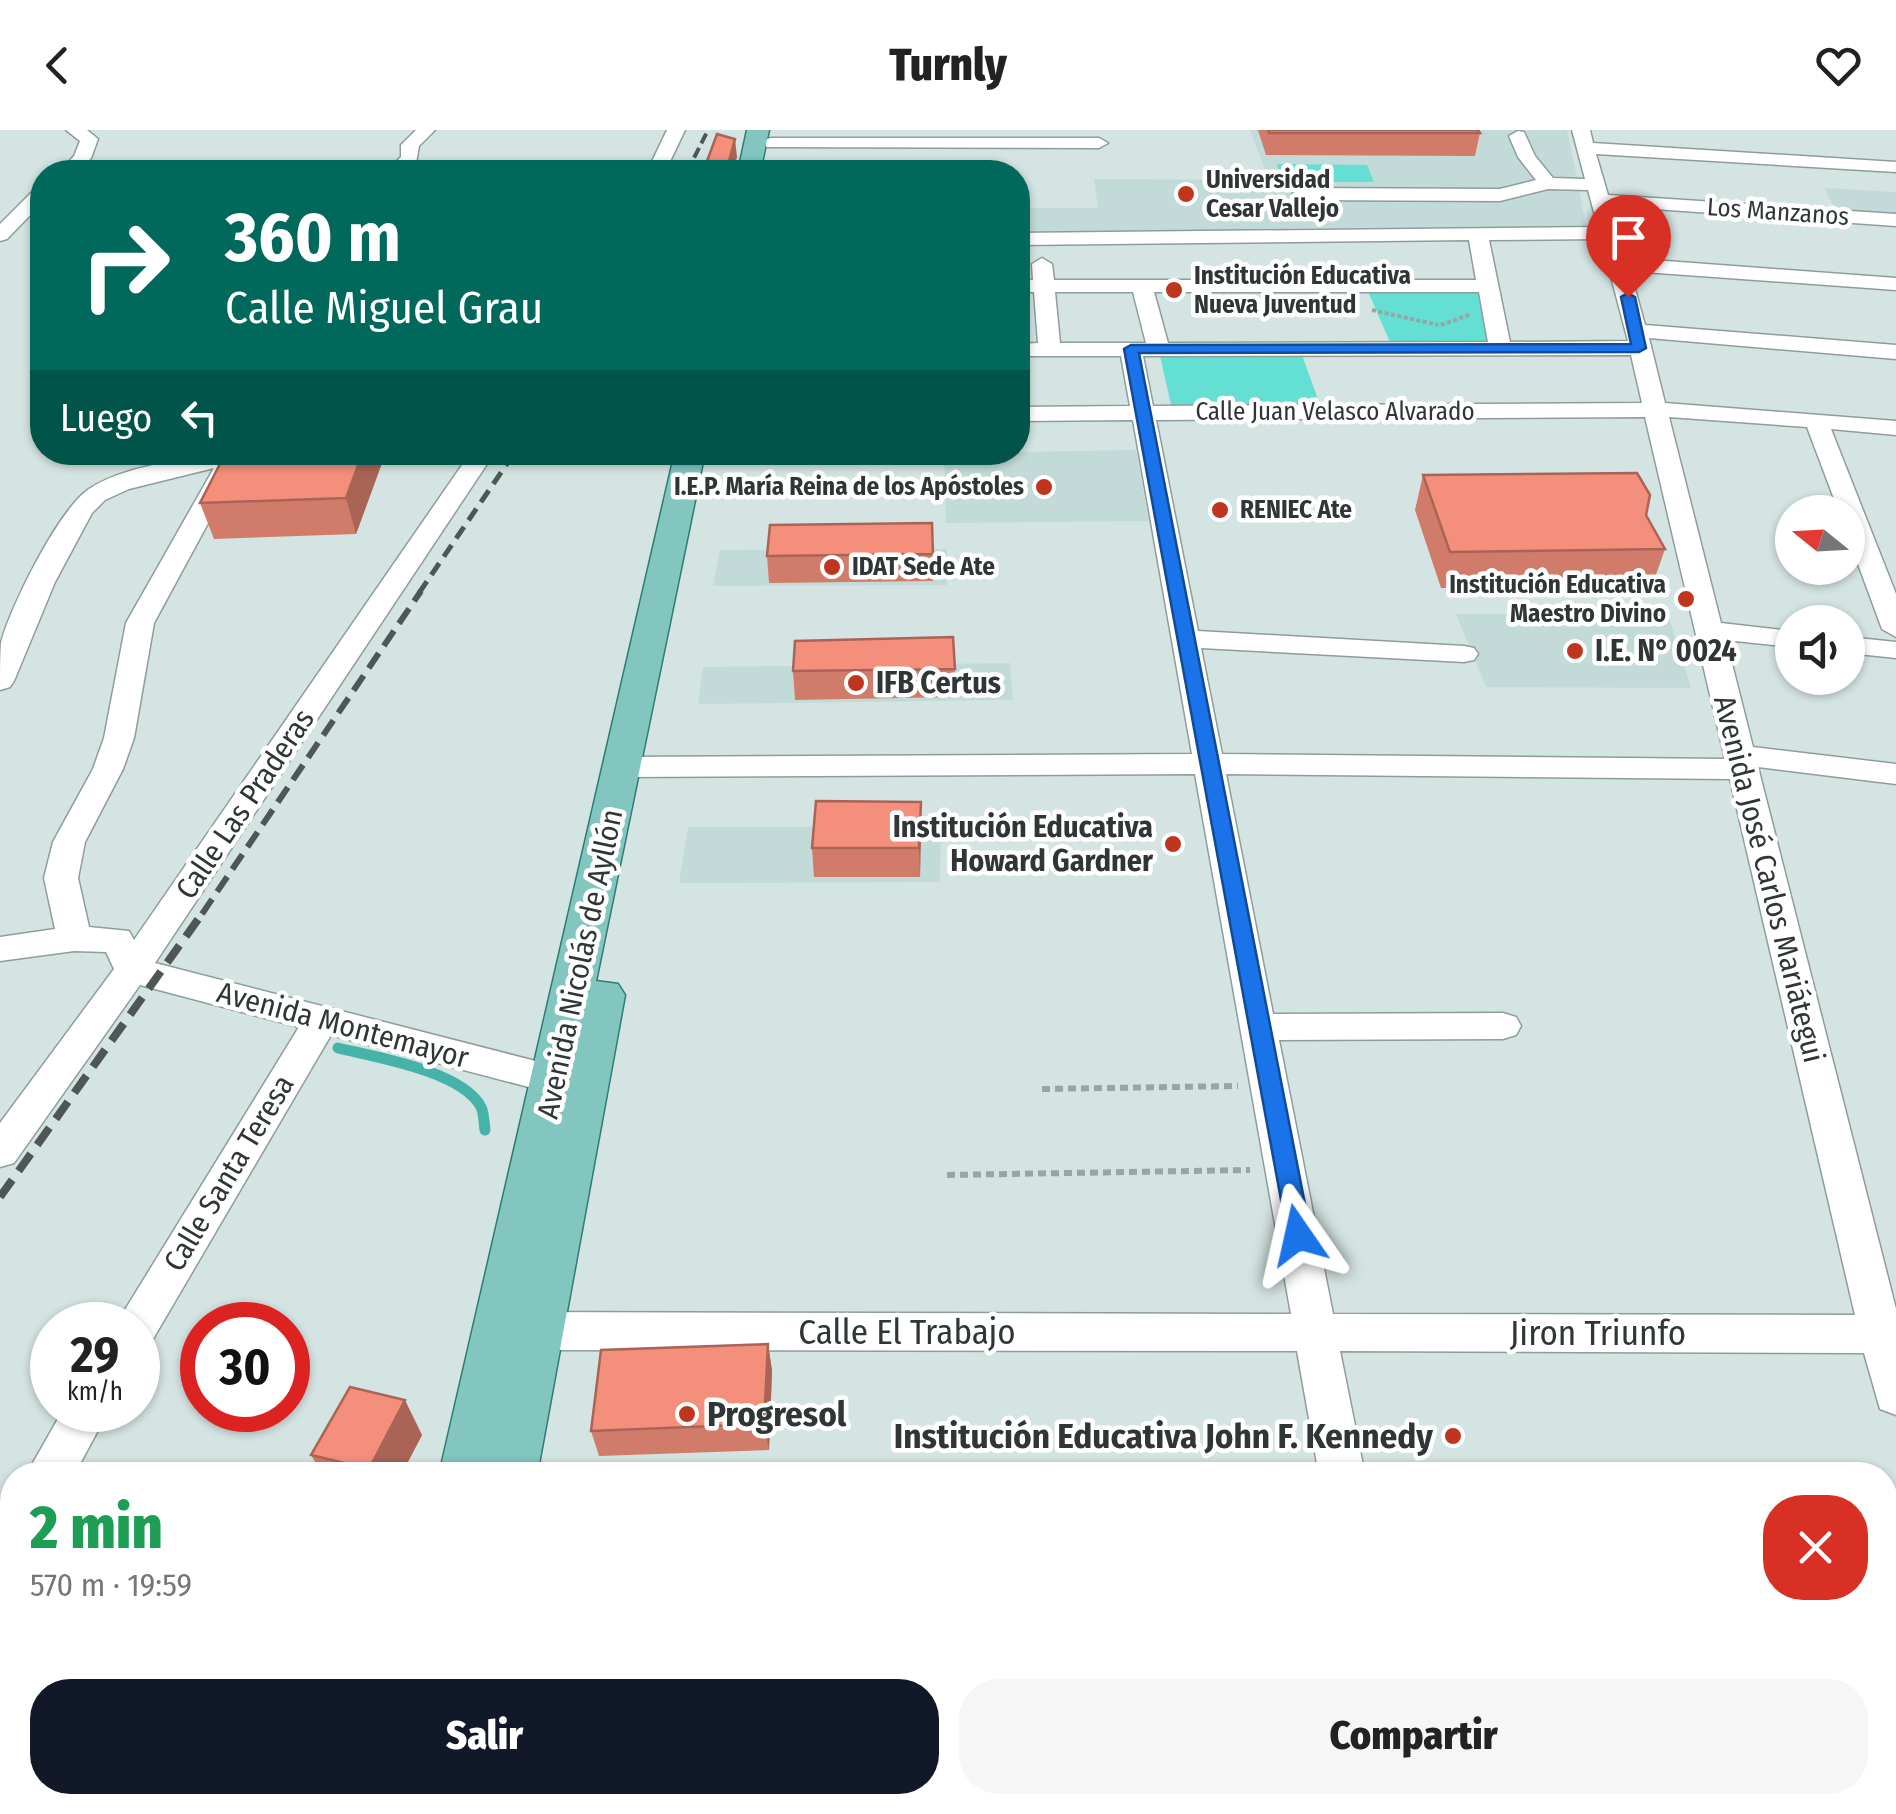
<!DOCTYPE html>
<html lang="es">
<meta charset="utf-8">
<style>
:root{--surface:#fff;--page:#f6f6f6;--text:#222;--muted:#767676;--accent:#111827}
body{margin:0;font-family:"Fira Sans Condensed",sans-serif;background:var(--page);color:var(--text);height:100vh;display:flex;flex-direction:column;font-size:38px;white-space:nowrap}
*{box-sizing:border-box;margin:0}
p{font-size:32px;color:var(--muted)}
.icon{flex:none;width:55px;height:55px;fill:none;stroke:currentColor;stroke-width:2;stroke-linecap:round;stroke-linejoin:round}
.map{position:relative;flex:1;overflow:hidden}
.drawer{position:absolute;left:0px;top:1332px;width:1898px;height:352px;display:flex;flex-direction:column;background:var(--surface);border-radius:40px 40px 0 0;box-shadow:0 2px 8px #0004}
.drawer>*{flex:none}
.hud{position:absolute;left:30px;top:30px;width:1000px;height:305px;border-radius:40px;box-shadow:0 2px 8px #0004;background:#00695c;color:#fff;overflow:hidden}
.needle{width:65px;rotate:288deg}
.tools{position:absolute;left:1775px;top:365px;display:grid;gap:20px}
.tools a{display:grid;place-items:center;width:90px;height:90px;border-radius:50%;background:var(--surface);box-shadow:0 2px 8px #0004;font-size:50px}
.speed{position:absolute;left:30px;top:1172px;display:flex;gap:20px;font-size:50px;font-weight:700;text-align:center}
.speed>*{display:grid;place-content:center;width:130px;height:130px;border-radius:50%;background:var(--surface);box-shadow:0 2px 8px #0004;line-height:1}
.speed small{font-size:25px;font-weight:400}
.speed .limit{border:15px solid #d22;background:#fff;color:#111}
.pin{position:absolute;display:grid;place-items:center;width:85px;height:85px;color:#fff;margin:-102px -42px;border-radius:50% 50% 50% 0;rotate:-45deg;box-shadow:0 0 10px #0007}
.pin .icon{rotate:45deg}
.me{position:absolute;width:110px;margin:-55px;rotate:349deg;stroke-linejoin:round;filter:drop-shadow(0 0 8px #0008)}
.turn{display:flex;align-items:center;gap:35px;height:210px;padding:0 30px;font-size:45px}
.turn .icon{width:130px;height:130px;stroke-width:2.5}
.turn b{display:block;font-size:70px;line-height:85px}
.then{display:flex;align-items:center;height:95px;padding:0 30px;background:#0003;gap:20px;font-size:38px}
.round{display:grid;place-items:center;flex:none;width:105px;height:105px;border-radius:40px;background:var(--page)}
.overview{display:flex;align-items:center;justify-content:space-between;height:170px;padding:0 30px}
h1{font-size:60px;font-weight:800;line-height:75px;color:#1e9e55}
.button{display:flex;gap:20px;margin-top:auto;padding:20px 30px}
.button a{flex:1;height:115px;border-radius:40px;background:var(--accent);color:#fff;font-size:40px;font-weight:800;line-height:115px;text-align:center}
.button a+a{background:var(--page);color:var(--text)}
header{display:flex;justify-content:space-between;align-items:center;height:130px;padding:0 30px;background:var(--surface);font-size:45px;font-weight:800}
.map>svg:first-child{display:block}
.built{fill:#c2dbd8}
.green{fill:#63e0d3}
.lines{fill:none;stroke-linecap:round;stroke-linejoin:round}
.stream{stroke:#46b3a9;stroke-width:11}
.minor-casing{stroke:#8e9d9b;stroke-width:3}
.major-casing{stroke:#307b74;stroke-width:3}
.path-far1{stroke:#98a5a3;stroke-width:4;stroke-dasharray:4 2.5;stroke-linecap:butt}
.path{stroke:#98a5a3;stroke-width:6;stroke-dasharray:8 5;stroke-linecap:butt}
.minor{fill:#fff;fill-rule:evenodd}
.major{fill:#83c6c0;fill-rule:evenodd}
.rail-far3{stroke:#4f5756;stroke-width:4;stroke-dasharray:11 5;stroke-linecap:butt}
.rail-far2{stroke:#4f5756;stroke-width:5;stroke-dasharray:14 8;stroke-linecap:butt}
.rail-far1{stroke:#4f5756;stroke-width:6;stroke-dasharray:18 9;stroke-linecap:butt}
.rail{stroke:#4f5756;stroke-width:8;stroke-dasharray:21 11;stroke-linecap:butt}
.wall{fill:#d17b6a}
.shaded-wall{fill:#aa6456}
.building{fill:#f38f7b;stroke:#aa6456;stroke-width:2.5}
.route{fill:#1a73e8;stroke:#114b97;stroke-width:2.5}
.poi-dot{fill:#c0351d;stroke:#fff;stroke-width:4}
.labels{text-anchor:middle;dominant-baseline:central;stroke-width:9;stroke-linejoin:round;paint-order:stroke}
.far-poi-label{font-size:25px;font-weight:bold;fill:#2f3635;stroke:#fff;text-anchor:start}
.far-street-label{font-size:25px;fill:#2f3635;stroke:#fff}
.poi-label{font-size:30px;font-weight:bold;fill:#2f3635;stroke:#fff;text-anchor:start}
.street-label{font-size:30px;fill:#2f3635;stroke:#fff}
.near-street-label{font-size:35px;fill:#2f3635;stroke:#fff}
.near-poi-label{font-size:35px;font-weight:bold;fill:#2f3635;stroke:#fff;text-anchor:start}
</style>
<header><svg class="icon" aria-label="back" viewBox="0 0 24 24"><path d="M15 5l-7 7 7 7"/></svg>Turnly<svg class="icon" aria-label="heart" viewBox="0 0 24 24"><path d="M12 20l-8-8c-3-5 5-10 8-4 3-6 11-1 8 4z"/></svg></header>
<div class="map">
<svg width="1896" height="1684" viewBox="0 0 1896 1684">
<rect width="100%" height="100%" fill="#d4e4e2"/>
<!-- built -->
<g class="built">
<path d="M1250 0H1567L1577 48 1568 50 1579 59 1586 97 1289 98 1291 105 1018 104V78H1098L1094 49 1269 50Z"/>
<path d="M1824 58 1896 62V85L1836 81Z"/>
<path d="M1136 320 1149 391 946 393 944 323Z"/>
<path d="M947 419V455L713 456 720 420Z"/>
<path d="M1456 484H1668L1691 558 1486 557Z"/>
<path d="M1010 533 1013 570 698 574 703 537Z"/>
<path d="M688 697H941L940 752 679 753Z"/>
</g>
<!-- green -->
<g class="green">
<path d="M1277 34 1367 35 1374 52H1282Z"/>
<path d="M1366 157 1483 158 1496 213 1390 212Z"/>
<path d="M1302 225 1321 278 1172 279 1160 226Z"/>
</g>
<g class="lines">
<!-- stream -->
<path class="stream" d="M338 918C375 927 462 941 481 977 484 983 484 993 485 1000"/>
<defs>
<g id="minor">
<path d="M66 0H87L98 9 91 28 78 42H59L74 26 80 11Z"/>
<path d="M416 0H435L419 16 416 33 405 42H385L401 27V15Z"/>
<path d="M667 0H685L665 42H647Z"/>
<path d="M1572 0H1590L1593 13 1896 32V42L1596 24 1608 65 1896 84V96L1611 76 1626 128 1896 148V160L1630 141 1645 195 1896 215V229L1649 208 1665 273 1896 291V305L1831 299 1896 464V507L1882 499 1848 407V382H1839L1807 297 1669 287 1721 493 1792 501V517L1726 510 1753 617 1896 634V654L1758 637 1896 1179V1285L1880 1279 1864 1223 1340 1221 1365 1345H1319L1297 1221 516 1220 501 1214 495 1201 501 1188 516 1182 1291 1184 1195 644 622 647 611 644 607 637 611 630 622 627 1192 624 1133 290 1018 291V277L1130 276 1121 226H1018V214L1038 213 1034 162H1018V150H1033L1032 134 1042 128 1052 134 1054 150H1476L1469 110 1018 115V103L1598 97 1588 60 1548 59 1500 71 1301 70 1292 64 1301 58 1500 59 1536 50 1518 27 1509 6 1518 1 1524 2 1535 26 1553 48 1585 49ZM1601 109 1628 211 1510 212 1489 110ZM1055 162H1133L1146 213H1060ZM1154 162H1479L1488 212 1168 213ZM1631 225 1642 273 1153 276 1143 226ZM1645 287 1725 629 1222 624 1201 518 1464 532 1474 530 1478 524 1474 518 1464 516 1198 501 1156 290ZM1226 644 1730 649 1855 1185 1333 1184 1279 910 1503 909 1516 905 1521 896 1516 887 1503 883 1273 884Z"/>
<path d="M772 8H1099L1108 13 1099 18 766 17V9Z"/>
<path d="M42 57V73L7 109 0 111V94L35 59Z"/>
<path d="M208 322 224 323 239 336 154 493 134 608 123 639 85 712 78 748 89 797 129 801 134 810 471 322H495L155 833 555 936 568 940 574 950 568 960 555 964 331 905 153 1209 138 1215V1195H117L123 1183 299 897 140 855 14 1033 0 1037V993L114 839 106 822 74 821 0 831V807L55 799 44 748 53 712 93 639 104 608 126 493 214 338 129 359 105 370 92 383 55 452 14 551 10 557 0 560C0 545 0 527 1 513 10 477 59 379 89 359 122 337 171 333 208 322Z"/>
<path d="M1848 507 1896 512V528L1848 523Z"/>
<path d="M63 1280H109L74 1345H26Z"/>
<path d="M12 1383V1445L0 1450V1388Z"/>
<path d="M268 1672H321L316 1684H264Z"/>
<path d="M1376 1672H1428L1430 1684H1378Z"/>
</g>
<g id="major">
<path d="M747 0H769L760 42H738Z"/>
<path d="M675 322H705L596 851 618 854 625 865 537 1345H439Z"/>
<path d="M359 1672H475L473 1684H356Z"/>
</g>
</defs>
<!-- minor casing -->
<use href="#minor" class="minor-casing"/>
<!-- major casing -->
<use href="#major" class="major-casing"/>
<!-- path-far1 -->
<g class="path-far1">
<path d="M295 42H319"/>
<path d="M1372 180 1438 195"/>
<path d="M1441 195 1471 184"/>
</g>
<!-- path -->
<g class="path">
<path d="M1042 959 1238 956"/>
<path d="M947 1045 1250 1040"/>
</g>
<!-- minor -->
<use href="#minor" class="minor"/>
<!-- major -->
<use href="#major" class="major"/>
<!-- rail-far3 -->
<path class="rail-far3" d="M687 42 708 0"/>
<!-- rail-far2 -->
<path class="rail-far2" d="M419 463 515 322"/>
<!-- rail-far1 -->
<path class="rail-far1" d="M202 784 421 461"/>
<!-- rail -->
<path class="rail" d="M0 1067 204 781"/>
</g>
<!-- wall -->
<g class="wall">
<path d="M1258 0H1478L1480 3 1475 26 1266 25Z"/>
<path d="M386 322 356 404 214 409 200 373Z"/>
<path d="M1423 345 1646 385 1665 419 1652 456 1441 458 1415 380Z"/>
<path d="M932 393 933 451 769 453 767 426Z"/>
<path d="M955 539 954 567 795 570 793 541Z"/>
<path d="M921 672 920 747H814L812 718Z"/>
<path d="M768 1214 772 1241 769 1320 599 1326 591 1301Z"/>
<path d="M422 1305 401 1345H323L311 1325Z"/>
</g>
<!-- shaded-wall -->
<g class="shaded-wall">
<path d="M735 9 737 27 733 42H726Z"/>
<path d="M363 322H386L356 404 346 368Z"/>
<path d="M921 672V701L920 747 919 718Z"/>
<path d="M768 1214 772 1241 769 1320 764 1294Z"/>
<path d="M405 1270 422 1305 401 1345H372L369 1339Z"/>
</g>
<!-- building -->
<g class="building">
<path d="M1268 0H1478L1480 3H1269Z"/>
<path d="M717 4 735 9 726 42H703Z"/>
<path d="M226 322H363L346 368 200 373Z"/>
<path d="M1637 343 1650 365 1646 385 1665 419 1450 422 1423 345Z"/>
<path d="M932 393 933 424 767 426 770 395Z"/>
<path d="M953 507 955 539 793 541 795 511Z"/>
<path d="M816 671 921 672 919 718H812Z"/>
<path d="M768 1214 764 1294 591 1301 601 1220Z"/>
<path d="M350 1257 405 1270 369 1339 311 1325Z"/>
</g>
<!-- route -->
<path class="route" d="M1628 163 1635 167 1646 218 1639 222 1139 223 1311 1105 1307 1113 1298 1116 1289 1113 1124 219 1131 215 1631 214 1621 167Z"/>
<!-- markers -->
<g class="poi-dot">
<circle cx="1186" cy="64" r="10"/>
<circle cx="1174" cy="160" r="10"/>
<circle cx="1044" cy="357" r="10"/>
<circle cx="1220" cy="380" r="10"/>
<circle cx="832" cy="437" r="10"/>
<circle cx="1686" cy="469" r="10"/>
<circle cx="1575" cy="521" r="10"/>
<circle cx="856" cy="553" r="10"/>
<circle cx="1173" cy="714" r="10"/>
<circle cx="687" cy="1284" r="10"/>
<circle cx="1453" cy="1306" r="10"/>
</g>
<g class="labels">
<!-- far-poi labels -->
<g class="far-poi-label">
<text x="1206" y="50">Universidad<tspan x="1206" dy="29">Cesar Vallejo</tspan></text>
<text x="1194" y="146">Institución Educativa<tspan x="1194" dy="29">Nueva Juventud</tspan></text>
<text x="1024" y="357" text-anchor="end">I.E.P. María Reina de los Apóstoles</text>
<text x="1240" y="380">RENIEC Ate</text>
<text x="852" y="437">IDAT Sede Ate</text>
<text x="1666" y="455" text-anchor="end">Institución Educativa<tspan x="1666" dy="29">Maestro Divino</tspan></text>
</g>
<!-- far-street labels -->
<g class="far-street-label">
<text transform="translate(1778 82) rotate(4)">Los Manzanos</text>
<text x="1335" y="282">Calle Juan Velasco Alvarado</text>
</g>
<!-- poi labels -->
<g class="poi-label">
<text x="1595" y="521">I.E. N° 0024</text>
<text x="876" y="553">IFB Certus</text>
<text x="1153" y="697" text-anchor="end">Institución Educativa<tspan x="1153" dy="34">Howard Gardner</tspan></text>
</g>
<!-- street labels -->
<g class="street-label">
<text transform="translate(245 674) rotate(-56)">Calle Las Praderas</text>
<text transform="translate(1769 749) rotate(76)">Avenida José Carlos Mariátegui</text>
<text transform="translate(580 834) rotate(-78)">Avenida Nicolás de Ayllón</text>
<text transform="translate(343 895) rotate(15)">Avenida Montemayor</text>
<text transform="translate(229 1043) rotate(-59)">Calle Santa Teresa</text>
</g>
<!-- near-street labels -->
<g class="near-street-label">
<text x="907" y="1202">Calle El Trabajo</text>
<text x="1598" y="1203">Jiron Triunfo</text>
</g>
<!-- near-poi labels -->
<g class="near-poi-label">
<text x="707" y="1284">Progresol</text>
<text x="1433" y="1306" text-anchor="end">Institución Educativa John F. Kennedy</text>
</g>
</g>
</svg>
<div class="tools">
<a><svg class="needle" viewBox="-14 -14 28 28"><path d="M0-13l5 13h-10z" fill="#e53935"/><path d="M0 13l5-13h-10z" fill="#767676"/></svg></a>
<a><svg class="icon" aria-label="sound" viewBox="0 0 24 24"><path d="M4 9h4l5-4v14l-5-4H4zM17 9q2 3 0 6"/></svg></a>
</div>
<div class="speed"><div>29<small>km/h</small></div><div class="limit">30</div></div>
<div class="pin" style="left:1628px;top:167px;background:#d93025"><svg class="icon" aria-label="arrive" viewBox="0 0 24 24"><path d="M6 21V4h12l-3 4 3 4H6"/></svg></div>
<svg class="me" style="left:1298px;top:1105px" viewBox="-20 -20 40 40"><path d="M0-17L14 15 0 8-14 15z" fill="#1a73e8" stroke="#fff" stroke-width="4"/></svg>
<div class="hud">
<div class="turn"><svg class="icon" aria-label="right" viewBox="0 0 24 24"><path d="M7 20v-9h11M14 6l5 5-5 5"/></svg><div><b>360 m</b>Calle Miguel Grau</div></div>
<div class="then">Luego<svg class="icon" aria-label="left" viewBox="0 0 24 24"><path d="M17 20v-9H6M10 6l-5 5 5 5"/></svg></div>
</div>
<section class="drawer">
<div class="overview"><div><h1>2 min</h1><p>570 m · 19:59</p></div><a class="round" style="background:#d93025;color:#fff"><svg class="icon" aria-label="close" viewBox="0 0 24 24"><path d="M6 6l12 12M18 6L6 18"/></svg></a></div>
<div class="button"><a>Salir</a><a>Compartir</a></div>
</section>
</div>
